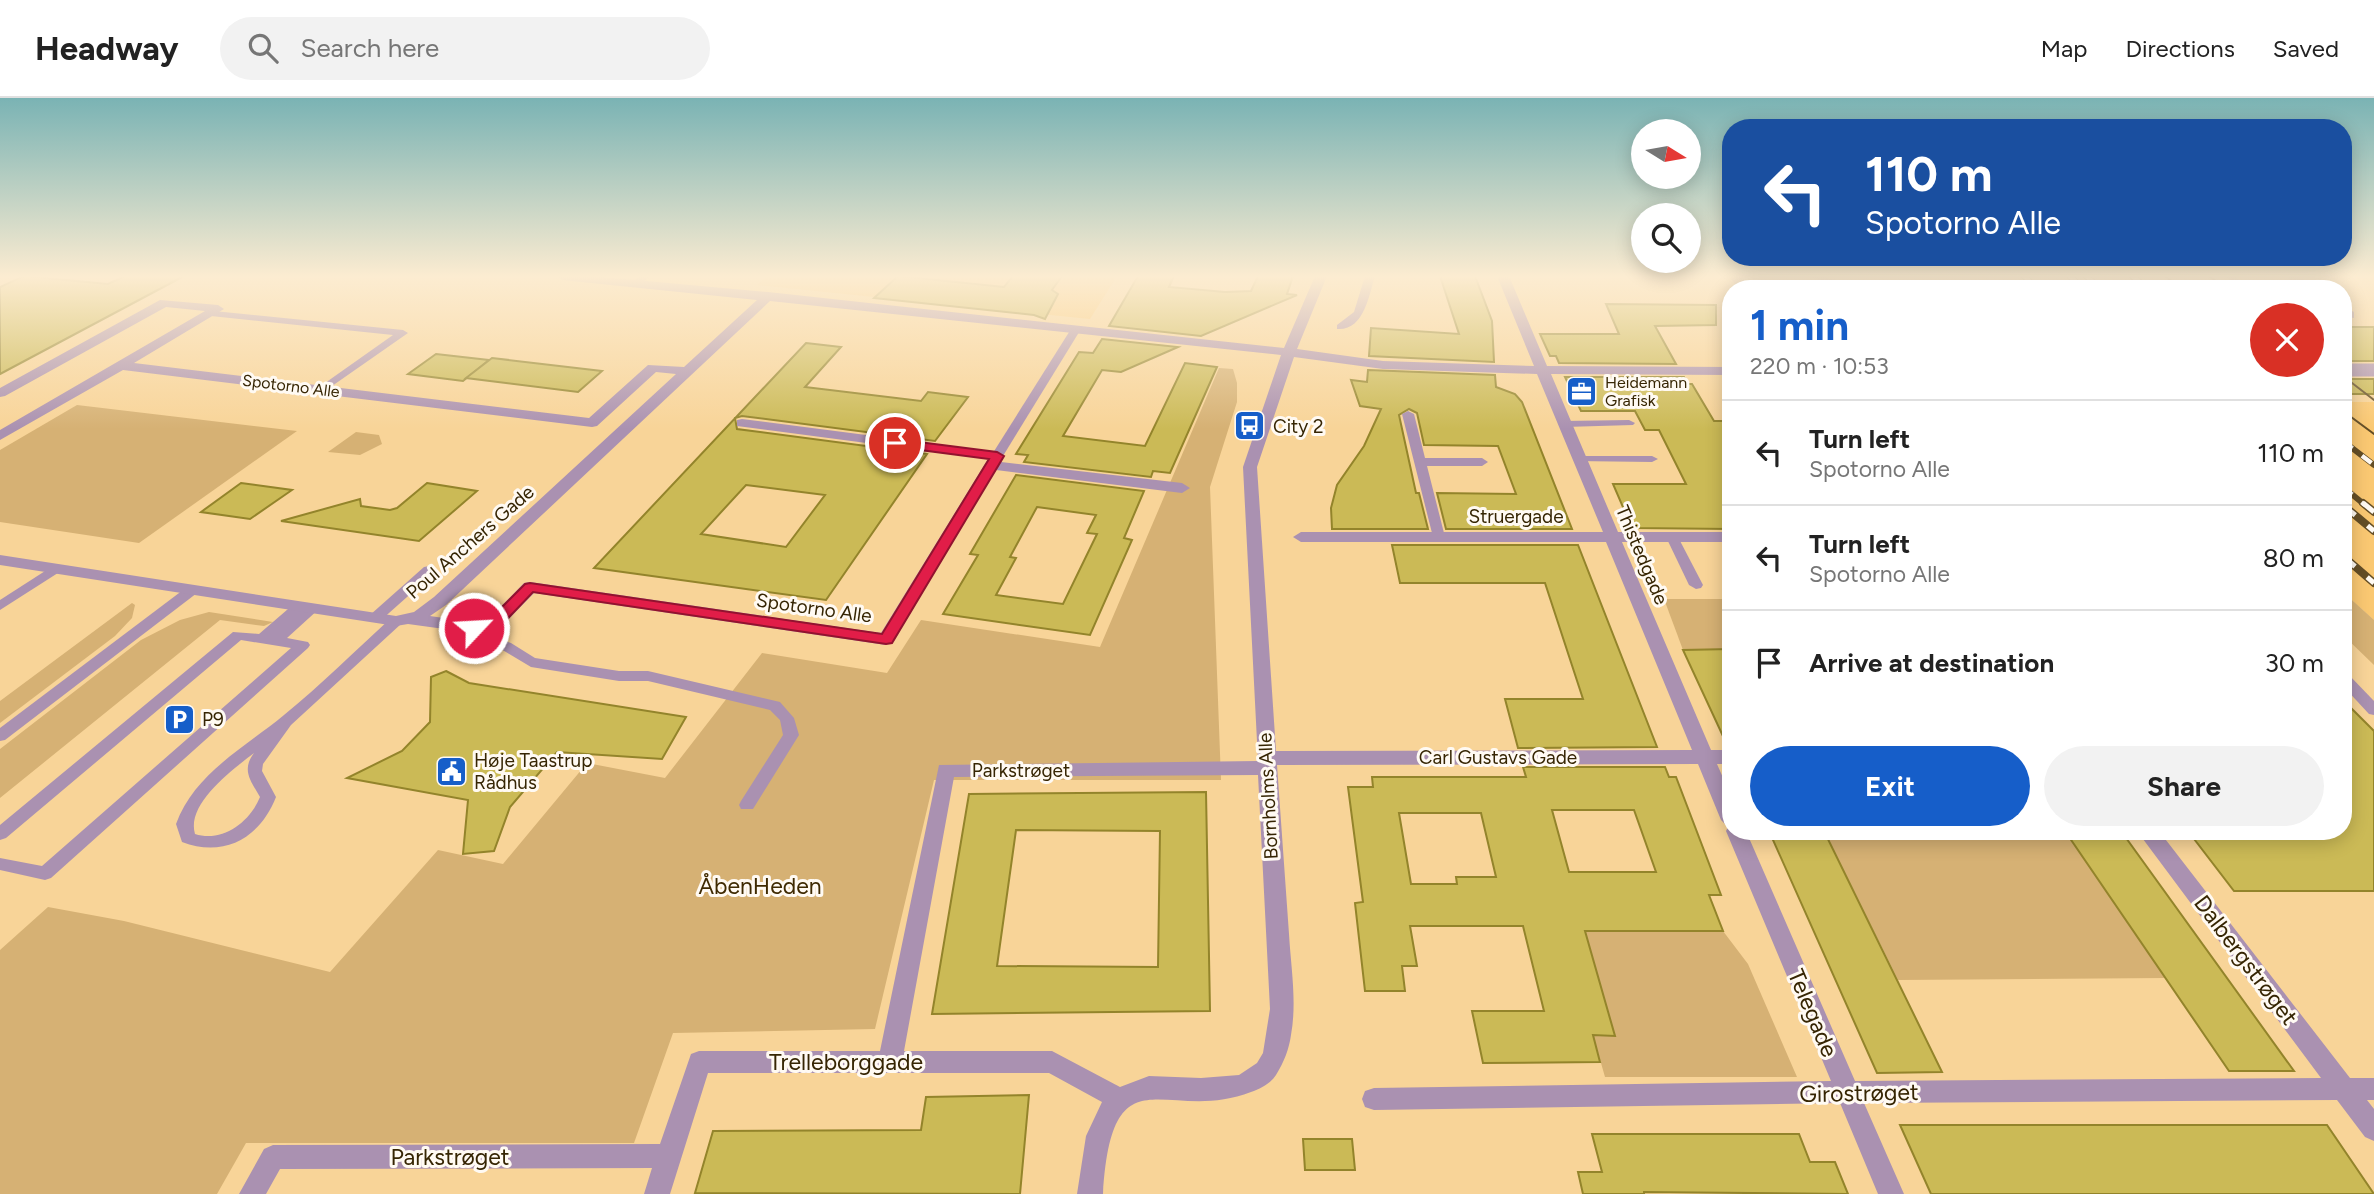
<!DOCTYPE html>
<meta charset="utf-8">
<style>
:root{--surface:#fff;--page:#f2f2f2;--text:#222;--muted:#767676;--line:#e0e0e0;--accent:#165ec9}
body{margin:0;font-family:Figtree,sans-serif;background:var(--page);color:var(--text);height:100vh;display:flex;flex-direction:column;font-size:26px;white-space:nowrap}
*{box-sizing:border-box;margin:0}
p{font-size:23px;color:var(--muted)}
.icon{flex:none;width:38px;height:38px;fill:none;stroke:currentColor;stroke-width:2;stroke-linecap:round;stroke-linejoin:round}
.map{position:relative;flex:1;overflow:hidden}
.panel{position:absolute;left:1722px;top:182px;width:630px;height:560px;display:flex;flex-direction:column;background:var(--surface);border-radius:28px;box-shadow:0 4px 18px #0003}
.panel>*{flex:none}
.hud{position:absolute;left:1722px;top:21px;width:630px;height:147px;border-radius:28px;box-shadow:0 4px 18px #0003;background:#1a4fa0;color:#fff;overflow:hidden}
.needle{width:46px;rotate:101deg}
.tools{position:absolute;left:1631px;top:21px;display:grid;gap:14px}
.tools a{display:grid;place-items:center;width:70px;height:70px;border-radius:50%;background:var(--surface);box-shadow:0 4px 18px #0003;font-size:35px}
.pin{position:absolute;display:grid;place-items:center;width:60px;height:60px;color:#fff;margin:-30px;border:4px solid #fff;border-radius:50%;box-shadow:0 2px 7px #0007}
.me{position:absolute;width:77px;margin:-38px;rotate:65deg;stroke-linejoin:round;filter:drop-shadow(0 0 5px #0008)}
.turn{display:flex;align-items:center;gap:24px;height:147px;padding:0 28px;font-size:32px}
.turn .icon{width:91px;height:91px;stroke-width:2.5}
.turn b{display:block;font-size:49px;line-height:60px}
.round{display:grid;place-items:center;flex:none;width:74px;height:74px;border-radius:37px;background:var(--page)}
.head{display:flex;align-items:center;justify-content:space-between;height:119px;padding:0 28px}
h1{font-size:42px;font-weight:700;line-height:52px;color:var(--accent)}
.primary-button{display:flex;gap:14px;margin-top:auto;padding:14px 28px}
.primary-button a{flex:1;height:80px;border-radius:42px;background:var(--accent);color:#fff;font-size:28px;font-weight:700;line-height:80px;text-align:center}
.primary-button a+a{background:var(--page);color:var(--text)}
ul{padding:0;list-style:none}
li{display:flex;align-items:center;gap:21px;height:105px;padding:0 28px;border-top:2px solid var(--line)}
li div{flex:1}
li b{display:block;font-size:26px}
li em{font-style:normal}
header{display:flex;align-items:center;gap:42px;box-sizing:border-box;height:98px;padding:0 35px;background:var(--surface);border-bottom:2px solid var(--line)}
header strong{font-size:33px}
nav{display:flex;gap:38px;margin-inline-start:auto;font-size:24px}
.search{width:490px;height:63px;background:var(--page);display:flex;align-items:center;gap:18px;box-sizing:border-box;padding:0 24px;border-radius:38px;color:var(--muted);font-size:26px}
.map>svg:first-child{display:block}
.built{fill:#fac872}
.green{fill:#d6b174}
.building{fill:#cbba56;stroke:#93842b;stroke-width:2;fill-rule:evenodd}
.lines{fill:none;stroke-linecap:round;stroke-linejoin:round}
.service{fill:#aa91b1;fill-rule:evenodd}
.minor{fill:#aa91b1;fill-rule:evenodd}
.tram{stroke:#644e26;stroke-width:2}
.rail-far1-casing{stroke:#644e26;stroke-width:6}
.rail-casing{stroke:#644e26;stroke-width:8}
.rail-far1{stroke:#fffaf3;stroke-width:4.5;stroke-dasharray:12;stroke-linecap:butt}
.rail{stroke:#fffaf3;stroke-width:5;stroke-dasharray:16;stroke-linecap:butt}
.minor-bridge{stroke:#aa91b1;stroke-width:13}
.route{fill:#e11d48;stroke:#92132f;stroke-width:2}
.labels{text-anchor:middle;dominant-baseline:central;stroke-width:6;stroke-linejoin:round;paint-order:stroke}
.far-poi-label{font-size:16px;fill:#362503;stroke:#fffaf3;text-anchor:start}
.far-street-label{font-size:16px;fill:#362503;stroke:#fffaf3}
.poi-label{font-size:19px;fill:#362503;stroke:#fffaf3;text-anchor:start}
.street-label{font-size:19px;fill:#362503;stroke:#fffaf3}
.near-park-label{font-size:23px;fill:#3f2a02;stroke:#fffaf3}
.near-street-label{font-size:23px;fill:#362503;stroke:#fffaf3}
</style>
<header>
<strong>Headway</strong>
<div class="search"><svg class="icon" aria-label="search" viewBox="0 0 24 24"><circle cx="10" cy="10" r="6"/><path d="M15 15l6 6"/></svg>Search here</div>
<nav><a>Map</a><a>Directions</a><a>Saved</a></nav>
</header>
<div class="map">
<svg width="2374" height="1096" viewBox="0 0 2374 1096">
<rect width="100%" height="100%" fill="#f8d498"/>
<!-- built -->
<g class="built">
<path d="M767 178H1117L1090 221 757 187Z"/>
<path d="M2343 304H2374V522L2343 494Z"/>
</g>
<!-- green -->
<g class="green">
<path d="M1219 270 1233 271 1237 285V304L1210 389 1221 682H934L875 931 673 935 634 1045H246L217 1096H0V852L48 809 124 823 330 874 438 752 503 766 587 665 665 680 762 555 887 575 921 522 1100 549Z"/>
<path d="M77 307 297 333 139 445 0 424V352Z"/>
<path d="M356 334 379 337 382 346 360 357 328 354Z"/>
<path d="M2343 494 2374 522V567L2343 537Z"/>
<path d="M1664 501H1731V551L1683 552Z"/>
<path d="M132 505 135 507 132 520 115 538 0 625V603Z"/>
<path d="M209 514 273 524 264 528 220 522 0 700V651L141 542 180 522Z"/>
<path d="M1824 733H2065L2165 880 1898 882Z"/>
<path d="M1585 833H1723L1748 866 1797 979H1605L1593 937 1614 938Z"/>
</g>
<!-- building -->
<g class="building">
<path d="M24 178 108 186 125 178H184L0 276V189Z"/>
<path d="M898 178 1004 189 1013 178H1062L1052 192 1058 196 1045 221 1034 217 874 200Z"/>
<path d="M1138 178H1174L1169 189 1225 194 1251 193 1258 178H1293L1287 196 1297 197 1201 238 1109 228Z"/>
<path d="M1440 178H1475L1492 223 1494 264 1369 258 1371 230 1459 236Z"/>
<path d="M1606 206 1716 207V227L1655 228 1676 266 1559 265 1556 258H1550L1540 236H1619Z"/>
<rect x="2343" y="229" width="31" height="34"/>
<path d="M1102 241 1178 249 1121 274 1102 272 1063 338 1145 348 1185 265 1217 269 1170 375 1153 373 1151 379 1024 364 1028 357 1016 356 1079 254 1093 255Z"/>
<path d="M806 245 841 249 805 289 921 303 928 294 968 299 935 343 742 318 735 320 737 331 927 356 826 502 594 470ZM746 387 825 397 786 449 701 436Z"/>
<path d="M436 256 489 262 463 283 408 276Z"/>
<path d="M492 260 602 273 578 294 466 280Z"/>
<path d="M1368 272 1495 277 1496 289 1515 296 1522 304 1572 431H1446L1437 395 1516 396 1498 348 1424 347 1417 315 1409 311 1399 317 1416 395H1419L1428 431H1332L1331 410 1337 387 1364 348 1381 311 1360 308 1351 282 1367 284Z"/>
<path d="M1565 279H1684L1688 286H1692L1714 323H1731V431L1632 430 1613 386H1686L1659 332H1645L1635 313H1581Z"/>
<rect x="2343" y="281" width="31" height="15"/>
<path d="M1016 377 1144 393 1124 440 1132 442 1090 537 943 516 978 457 970 456ZM1037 409 1096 417 1087 435 1097 436 1063 506 996 497 1016 460 1010 459Z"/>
<path d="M241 385 292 392 250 421 201 414Z"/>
<path d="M427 385 477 393 419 443 281 423 360 401 361 408 390 412 397 410Z"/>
<path d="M1392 447H1578L1657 649 1518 650 1505 601H1583L1545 485H1400Z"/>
<path d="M1731 551V649H1728L1683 552Z"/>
<path d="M446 573 469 585 686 619 662 661 557 654 510 709 494 753 463 756 468 702 347 680 402 653 430 624 431 579Z"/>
<path d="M2343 602 2374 633V793H2234L2188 733H2343Z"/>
<path d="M1523 669H1665L1669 679H1676L1721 797H1709L1723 833H1585L1615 938 1593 937 1600 964 1483 965 1472 913H1544L1523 828H1410L1417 868H1402L1405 893H1365L1355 805 1363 804 1348 689H1373L1372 679H1526ZM1552 712H1634L1656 774H1569ZM1399 715H1481L1496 779H1456L1457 786H1411Z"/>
<path d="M1206 694 1210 913 932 916 969 696ZM1016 732 1160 733 1158 869 997 868Z"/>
<path d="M1769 733H1824L1942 974 1877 975Z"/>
<path d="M2065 733H2121L2294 973H2229Z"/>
<path d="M1029 997 1020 1096 695 1095 713 1033 921 1032 926 999Z"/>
<path d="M1900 1027H2327L2374 1096H1931Z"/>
<path d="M1592 1036H1799L1810 1064H1835L1848 1096 1644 1094V1096H1583L1578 1074H1602Z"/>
<path d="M1303 1041H1352L1355 1072H1305Z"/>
</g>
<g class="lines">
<!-- service -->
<g class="service">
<path d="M640 178H651L639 187H633V183Z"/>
<path d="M1365 178H1375C1369 197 1364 233 1337 231V227L1354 214Z"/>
<path d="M1807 178H1821L1869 191H1852Z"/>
<path d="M2225 178H2234L2248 188 2240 190Z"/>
<path d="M214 213 403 232 408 235 322 295 318 294V290L393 237 211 218 209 216Z"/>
<path d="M1076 228 1081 231 1003 358 1001 360H993L991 358 1071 231Z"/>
<path d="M1408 313 1414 316 1425 360H1482L1488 364 1482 368H1427L1445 439 1443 442 1439 443 1433 439 1402 316Z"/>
<path d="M1629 322 1635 325 1633 327 1564 329 1558 326 1564 323Z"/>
<path d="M1578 358H1652L1658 361 1652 364 1574 363V359Z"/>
<path d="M1672 435 1678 439 1703 487 1701 490 1696 491 1689 487 1666 439Z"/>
<path d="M56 466 63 470 61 473 0 512V502Z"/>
<path d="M429 468 436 472 434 475 380 523H370L368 520 370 517 424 469Z"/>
<path d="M192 488 199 492 197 495 5 642 0 643V630L187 489Z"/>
<path d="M300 504 305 505 306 509 313 506 320 510 287 540 308 544 310 547 308 550 51 780 45 782 0 772V760L42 768 291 550 241 542 6 740 0 742V727L233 534 259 536 295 505Z"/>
<path d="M396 519 401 520 403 523 401 526 291 627 263 666 262 673 276 699C260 740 224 760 182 744L176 726C194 676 244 650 284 617 321 587 356 552 391 520ZM254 655C241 672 251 683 260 699 250 724 222 745 195 736 186 706 232 672 254 655Z"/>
<path d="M488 528 493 529 497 540 511 545 535 560 619 573H648L780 604 794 620 799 637 753 711H741L739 707 741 703 783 637 780 622 770 612 648 583H619L531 569 501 551 486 546 481 532Z"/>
<path d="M2343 574 2348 576 2374 603V617L2369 616 2343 588Z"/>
</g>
<!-- minor -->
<g class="minor">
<path d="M556 178H592L768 194 1284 250 1315 178H1327L1297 251 1383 263 1534 268 1497 178H1509L1547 268 1731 269V277L1551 276 1618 434H1731V444H1622L1711 652H1731V666H1717L1731 698V733H1746L1855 983 2321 980 2137 733H2159L2350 980H2374V1002H2367L2374 1011V1043L2365 1039 2337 1002 1864 1005 1904 1096H1878L1840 1005 1374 1012 1365 1009 1362 1001 1365 993 1374 990 1831 983 1726 733 1728 729 1721 722 1698 666 1277 667C1281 723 1285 780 1289 836 1291 870 1297 904 1291 937 1289 951 1284 964 1276 977 1270 986 1261 990 1251 994 1166 1027 1112 948 1103 1096H1077L1086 1038 1102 1004 1049 975H708L670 1096H644L652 1070 280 1071 266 1096H239L264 1051 273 1047 660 1046 691 956 699 953H880L939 667 1258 663 1243 369 1281 257 770 203 446 507 430 518 484 526 524 485 530 484 881 535 988 361 737 328V322L742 321 997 354 1004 358 1001 364 1182 385 1190 390 1182 395 996 372 895 541 886 547 534 495 494 536 488 537 408 526 396 528 0 467V457L396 518 414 514 434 499 676 276 656 274 597 328 592 329 123 272 0 342V332L205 213 166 209 5 298 0 299V290L160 202 218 207 224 211 134 265 589 320 648 267 684 269 757 202 562 182ZM1294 259 1383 271 1537 276 1603 434H1301L1293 439 1301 444H1606L1692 652 1276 653 1257 369ZM1258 677 1270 911 1263 955 1257 965 1239 977 1201 980 1149 978 1120 989 1052 953H904L954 679Z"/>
<path d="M1729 178H1741L1751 191H1739Z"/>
<path d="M2285 178H2298L2317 191H2303Z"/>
<path d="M2343 208 2354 214V220L2343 218Z"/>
</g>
<!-- tram -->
<g class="tram">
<path d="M2165 178 2182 191"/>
<path d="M2209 178 2227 191"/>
<path d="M2343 278 2374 302"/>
<path d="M2343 313 2374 336"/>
</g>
<defs>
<g id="rail-far1">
<path d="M2024 178 2038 191"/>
<path d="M2069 178 2085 191"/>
<path d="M2086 178 2102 191"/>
<path d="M2132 178 2149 191"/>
<path d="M2343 343 2374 367"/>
<path d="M2343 389 2365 407"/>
</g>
<g id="rail">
<path d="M2363 405 2374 414"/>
<path d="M2343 407 2374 433"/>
<path d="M2343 458 2374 485"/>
</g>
</defs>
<!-- rail-far1 casing -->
<use href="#rail-far1" class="rail-far1-casing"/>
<!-- rail casing -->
<use href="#rail" class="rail-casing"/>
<!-- rail-far1 -->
<use href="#rail-far1" class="rail-far1"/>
<!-- rail -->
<use href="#rail" class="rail"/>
<!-- minor-bridge -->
<path class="minor-bridge" d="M2343 272H2374"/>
</g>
<!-- sky -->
<linearGradient id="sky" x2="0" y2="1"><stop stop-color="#7ab3b4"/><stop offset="0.54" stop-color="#fcecd1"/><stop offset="1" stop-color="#fcecd1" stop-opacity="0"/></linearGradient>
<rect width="2374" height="331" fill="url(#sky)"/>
<!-- route -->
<path class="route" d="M895 341 997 354 1004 358 892 545 886 546 533 494 493 536 474 535 467 530 474 525 484 527 525 486 530 485 882 536 989 361 890 348V342Z"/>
<!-- icons -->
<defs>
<symbol id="office-square" viewBox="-11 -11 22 22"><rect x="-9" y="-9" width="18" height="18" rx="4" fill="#165ec9" stroke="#fffaf3"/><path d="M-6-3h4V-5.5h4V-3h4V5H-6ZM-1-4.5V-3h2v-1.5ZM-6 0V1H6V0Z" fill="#fff"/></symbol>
<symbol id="bus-square" viewBox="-11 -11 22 22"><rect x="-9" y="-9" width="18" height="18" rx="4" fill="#165ec9" stroke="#fffaf3"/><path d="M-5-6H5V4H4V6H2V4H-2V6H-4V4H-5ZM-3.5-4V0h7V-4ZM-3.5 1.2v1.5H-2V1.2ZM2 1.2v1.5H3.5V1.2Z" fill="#fff"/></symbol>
<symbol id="parking-square" viewBox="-11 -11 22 22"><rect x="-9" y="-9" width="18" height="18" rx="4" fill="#165ec9" stroke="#fffaf3"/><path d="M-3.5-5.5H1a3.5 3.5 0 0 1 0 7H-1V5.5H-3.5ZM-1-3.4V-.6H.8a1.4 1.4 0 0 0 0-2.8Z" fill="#fff"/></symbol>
<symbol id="civic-square" viewBox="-11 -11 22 22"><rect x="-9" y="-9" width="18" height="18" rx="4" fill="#165ec9" stroke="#fffaf3"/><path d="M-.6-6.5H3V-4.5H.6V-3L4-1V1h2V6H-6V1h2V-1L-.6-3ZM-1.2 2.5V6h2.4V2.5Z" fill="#fff"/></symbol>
</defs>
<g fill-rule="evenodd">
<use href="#office-square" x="1564" y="276" width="35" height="35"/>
<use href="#bus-square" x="1232" y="310" width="35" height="35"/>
<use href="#parking-square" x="162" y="604" width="35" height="35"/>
<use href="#civic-square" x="434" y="656" width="35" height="35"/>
</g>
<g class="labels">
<!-- far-poi labels -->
<g class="far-poi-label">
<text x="1605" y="284">Heidemann<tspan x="1605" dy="18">Grafisk</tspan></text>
</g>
<!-- far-street labels -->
<g class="far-street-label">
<text transform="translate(291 288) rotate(7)">Spotorno Alle</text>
</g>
<!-- poi labels -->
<g class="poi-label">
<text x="1273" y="328">City 2</text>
<text x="202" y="621">P9</text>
<text x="474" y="662">Høje Taastrup<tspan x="474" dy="22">Rådhus</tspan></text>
</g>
<!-- street labels -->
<g class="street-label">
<text x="1516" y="418">Struergade</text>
<text transform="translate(470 444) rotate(-41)">Poul Anchers Gade</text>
<text transform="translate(1642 457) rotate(67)">Thistedgade</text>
<text transform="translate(814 510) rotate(8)">Spotorno Alle</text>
<text x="1498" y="659">Carl Gustavs Gade</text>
<text x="1021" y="672">Parkstrøget</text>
<text transform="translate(1268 698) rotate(-93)">Bornholms Alle</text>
</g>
<!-- near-park labels -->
<g class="near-park-label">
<text x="760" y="788">ÅbenHeden</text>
</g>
<!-- near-street labels -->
<g class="near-street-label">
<text transform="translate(2246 862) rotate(53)">Dalbergstrøget</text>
<text transform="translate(1813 915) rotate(67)">Telegade</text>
<text x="846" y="964">Trelleborggade</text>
<text transform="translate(1859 995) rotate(-1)">Girostrøget</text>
<text x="450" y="1059">Parkstrøget</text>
</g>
</g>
</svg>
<div class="tools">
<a><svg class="needle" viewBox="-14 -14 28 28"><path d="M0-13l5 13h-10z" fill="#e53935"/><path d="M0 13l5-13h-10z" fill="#767676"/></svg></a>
<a><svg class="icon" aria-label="search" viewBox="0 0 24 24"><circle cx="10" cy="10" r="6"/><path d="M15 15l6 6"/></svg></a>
</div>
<div class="pin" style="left:895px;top:345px;background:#d93025"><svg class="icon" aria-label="arrive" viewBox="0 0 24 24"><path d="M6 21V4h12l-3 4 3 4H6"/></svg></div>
<svg class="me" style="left:474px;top:530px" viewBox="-20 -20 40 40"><circle r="17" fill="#e11d48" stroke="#fff" stroke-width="3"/><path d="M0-11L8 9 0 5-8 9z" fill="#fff"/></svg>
<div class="hud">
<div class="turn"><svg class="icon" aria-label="left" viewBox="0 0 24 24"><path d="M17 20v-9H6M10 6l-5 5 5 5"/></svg><div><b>110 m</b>Spotorno Alle</div></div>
</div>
<section class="panel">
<div class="head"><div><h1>1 min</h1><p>220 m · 10:53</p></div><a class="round" style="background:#d93025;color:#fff"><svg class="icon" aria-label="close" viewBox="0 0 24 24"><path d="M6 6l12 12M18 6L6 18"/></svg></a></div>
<ul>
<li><svg class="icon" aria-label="left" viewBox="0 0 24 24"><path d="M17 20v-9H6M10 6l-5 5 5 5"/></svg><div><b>Turn left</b><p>Spotorno Alle</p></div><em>110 m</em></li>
<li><svg class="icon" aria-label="left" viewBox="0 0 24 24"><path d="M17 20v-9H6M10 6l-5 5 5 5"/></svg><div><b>Turn left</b><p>Spotorno Alle</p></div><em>80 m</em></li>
<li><svg class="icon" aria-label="arrive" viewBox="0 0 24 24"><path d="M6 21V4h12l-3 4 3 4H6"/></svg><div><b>Arrive at destination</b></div><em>30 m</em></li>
</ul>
<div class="primary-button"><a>Exit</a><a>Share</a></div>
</section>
</div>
